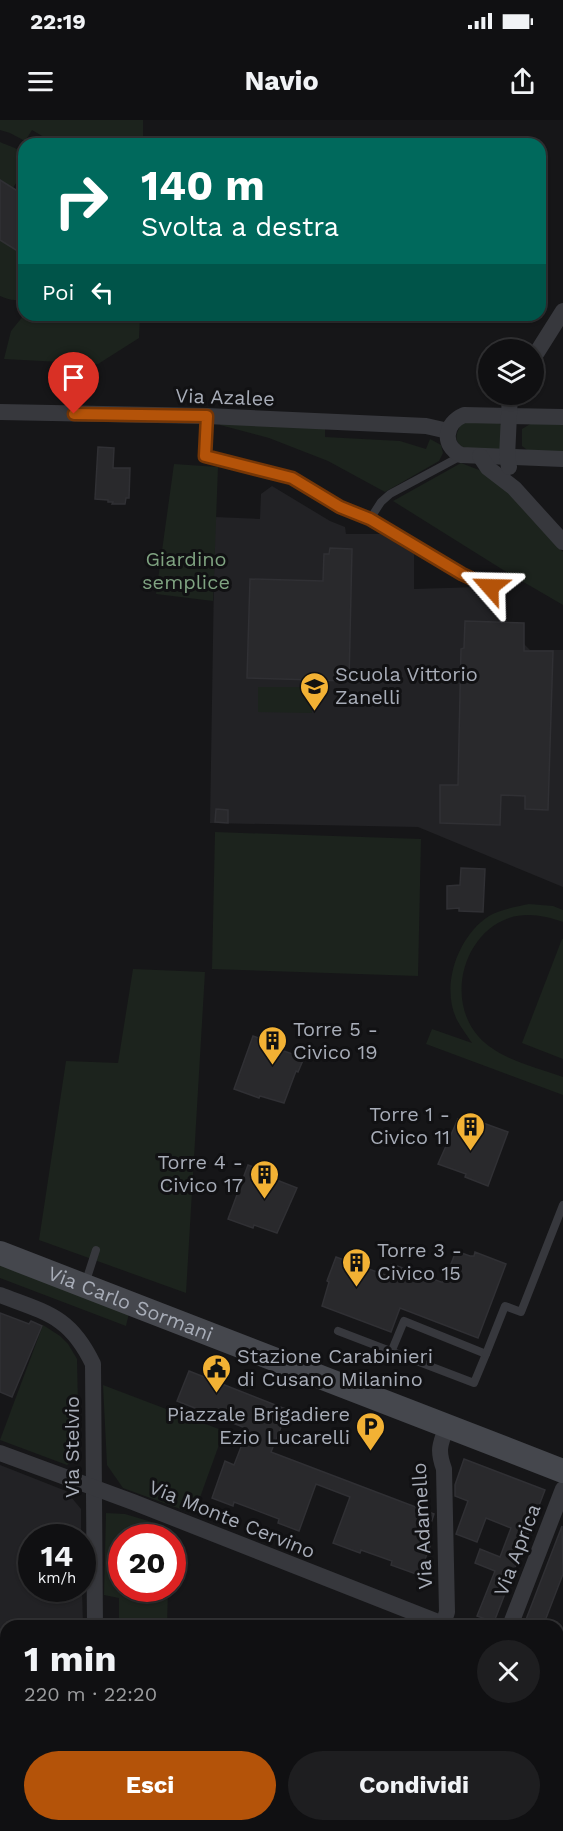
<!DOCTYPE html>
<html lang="it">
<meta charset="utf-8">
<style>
:root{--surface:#101012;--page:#1e1e20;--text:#f1f3f6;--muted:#9c9d9f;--line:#303032;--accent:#b45309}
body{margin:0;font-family:"Work Sans",sans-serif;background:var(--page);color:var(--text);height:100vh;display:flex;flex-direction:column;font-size:22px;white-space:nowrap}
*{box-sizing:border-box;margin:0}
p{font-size:20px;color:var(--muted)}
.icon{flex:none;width:33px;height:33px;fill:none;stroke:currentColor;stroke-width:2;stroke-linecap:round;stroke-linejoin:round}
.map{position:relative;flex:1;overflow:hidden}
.details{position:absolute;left:0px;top:1500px;width:564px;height:212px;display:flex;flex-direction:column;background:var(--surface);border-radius:18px 18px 0 0;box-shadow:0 2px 4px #0004,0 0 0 2px var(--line)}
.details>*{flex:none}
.guide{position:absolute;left:18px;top:18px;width:528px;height:183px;border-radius:18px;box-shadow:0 2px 4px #0004,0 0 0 2px var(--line);background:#00695c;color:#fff;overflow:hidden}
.controls{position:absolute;left:478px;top:219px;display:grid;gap:12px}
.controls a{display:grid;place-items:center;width:66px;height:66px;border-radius:50%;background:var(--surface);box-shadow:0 2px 4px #0004,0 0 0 2px var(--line);font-size:30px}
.speed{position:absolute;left:18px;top:1404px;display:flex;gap:12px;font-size:30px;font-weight:700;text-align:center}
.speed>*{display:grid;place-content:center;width:78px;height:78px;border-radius:50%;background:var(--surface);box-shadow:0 2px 4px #0004,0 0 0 2px var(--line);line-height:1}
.speed small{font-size:15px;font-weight:400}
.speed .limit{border:9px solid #d22;background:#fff;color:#111}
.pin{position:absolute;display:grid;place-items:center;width:51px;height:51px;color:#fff;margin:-62px -26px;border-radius:50% 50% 50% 0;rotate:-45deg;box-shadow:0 0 6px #0007}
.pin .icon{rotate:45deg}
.me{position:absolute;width:66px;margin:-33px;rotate:295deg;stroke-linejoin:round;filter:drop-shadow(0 0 4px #0008)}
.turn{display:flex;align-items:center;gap:21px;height:126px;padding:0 24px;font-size:27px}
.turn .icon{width:78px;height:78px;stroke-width:2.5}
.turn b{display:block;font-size:42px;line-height:51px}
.then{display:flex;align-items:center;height:57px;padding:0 24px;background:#0003;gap:12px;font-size:22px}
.round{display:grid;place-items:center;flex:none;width:63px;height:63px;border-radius:32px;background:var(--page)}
.headline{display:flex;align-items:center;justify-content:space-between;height:102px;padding:0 24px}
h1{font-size:36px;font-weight:700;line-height:45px}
.action{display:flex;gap:12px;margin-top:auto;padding:12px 24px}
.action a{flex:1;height:69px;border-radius:36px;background:var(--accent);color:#fff;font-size:24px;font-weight:700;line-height:69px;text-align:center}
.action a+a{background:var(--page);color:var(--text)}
.status{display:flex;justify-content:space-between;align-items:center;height:42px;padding:0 30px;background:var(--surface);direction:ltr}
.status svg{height:16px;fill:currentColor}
header{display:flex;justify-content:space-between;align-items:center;height:78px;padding:0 24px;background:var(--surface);font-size:27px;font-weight:700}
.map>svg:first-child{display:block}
.built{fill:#222225}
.green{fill:#1c231d}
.building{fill:#29292c;stroke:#303034;stroke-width:1.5}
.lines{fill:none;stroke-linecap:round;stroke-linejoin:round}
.lane{stroke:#37383d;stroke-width:8}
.street{stroke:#37383d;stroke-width:16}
.secondary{stroke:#45474d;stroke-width:24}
.route-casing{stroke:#753606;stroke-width:15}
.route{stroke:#b45309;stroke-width:10}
.labels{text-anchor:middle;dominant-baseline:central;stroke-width:6;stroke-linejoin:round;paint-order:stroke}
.street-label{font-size:20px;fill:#a8adb8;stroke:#111113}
.park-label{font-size:20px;fill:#7fa381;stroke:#111113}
.poi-label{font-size:20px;fill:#a8adb8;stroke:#111113;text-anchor:start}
</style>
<div class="status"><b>22:19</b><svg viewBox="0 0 49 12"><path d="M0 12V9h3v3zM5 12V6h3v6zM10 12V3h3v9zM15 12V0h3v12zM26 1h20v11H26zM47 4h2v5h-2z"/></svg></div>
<header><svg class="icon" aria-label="menu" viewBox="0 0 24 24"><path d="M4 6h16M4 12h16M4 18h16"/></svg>Navio<svg class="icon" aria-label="share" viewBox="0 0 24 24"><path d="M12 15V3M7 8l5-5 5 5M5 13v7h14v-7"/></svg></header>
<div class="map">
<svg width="563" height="1711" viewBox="0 0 563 1711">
<rect width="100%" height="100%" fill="#161618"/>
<!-- built -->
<g class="built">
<path d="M272 366 330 401 345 407 346 414H381L414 434V469L480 467 493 474 495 494 503 502 524 503V524L530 530H563V767L418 707 210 703 215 397 260 399 261 374Z"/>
<path d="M0 1345 66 1371 81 1389V1417L32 1418V1468L82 1469 83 1506H6V1706H85V1711H0Z"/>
</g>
<!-- green -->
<g class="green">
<path d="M0 0H143V24H56L32 10 25 21 10 13 0 10Z"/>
<path d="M0 22C6 25 18 28 22 33 31 43 18 60 13 68L0 60Z"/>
<path d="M0 120 24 135V177C16 183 8 179 0 176Z"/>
<path d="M24 195H140L139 218 98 244 4 239 11 211Z"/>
<path d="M495 300 501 305V328L497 331 468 332C454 320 454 320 461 303Z"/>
<path d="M220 301 325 307V317L400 321 426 329 430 319 441 325 443 333 439 341 385 372 328 341 269 318 220 305Z"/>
<path d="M532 303 563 304V334L530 332 522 326V309Z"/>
<path d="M461 343 487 353 505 366 563 432V485L508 453 393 381Z"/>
<path d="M174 344 218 347 213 481 156 474Z"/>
<path d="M258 567H312V593L258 592Z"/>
<path d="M215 712 421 719 418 856 212 849Z"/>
<path d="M529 784 553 786 563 790V802C546 796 527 792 509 798 463 814 446 879 478 916 498 939 535 947 563 957V975L426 924 432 909 472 923C467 915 461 908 457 900 440 866 458 816 489 796 501 789 516 787 529 784Z"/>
<path d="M562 819H563V939L522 923Z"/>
<path d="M133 849 205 852 186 1173 39 1120 66 941 118 943Z"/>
<path d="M0 1142 129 1193 126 1206 0 1158Z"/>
<path d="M43 1205 60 1216 68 1224 77 1239 79 1336 67 1345 0 1320Z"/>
<path d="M103 1265 224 1311 194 1394 123 1368 107 1345Z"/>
<path d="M106 1393 125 1394 165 1406 168 1417 122 1418V1468L168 1469 167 1506H119V1478L104 1475Z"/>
<rect x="121" y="1706" width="332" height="5"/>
</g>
<!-- building -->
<g class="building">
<path d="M0 60 24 75V135L0 120Z"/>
<path d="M98 327 114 328 113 348H130L129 378H126L125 384H112L113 382H108V380L95 379Z"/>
<path d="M330 428 352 429 349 561 247 558 250 459 323 461 324 434H329Z"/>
<path d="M465 501 524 503V531H553L548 690 525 689V676L501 675 500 705 440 703V665H458L461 529 464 528Z"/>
<path d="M216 689 228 690V703L215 702Z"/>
<path d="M461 748 485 749 483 792 459 791V788L447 789V766L460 765Z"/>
<path d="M253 916 276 925 275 928 304 938 298 952 296 951 284 983 260 976 259 978 234 969Z"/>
<path d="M458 999 481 1006 483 1003 508 1012 488 1066 465 1057 466 1054 438 1044Z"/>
<path d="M248 1045 271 1054 269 1057 297 1068 277 1113 254 1105 253 1108 228 1099Z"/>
<path d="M456 1131 470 1136H474L475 1132 506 1144 478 1218 400 1188 391 1212 322 1186 329 1162 327 1161 336 1137 388 1156 392 1144 441 1162H444Z"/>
<path d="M0 1193 29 1204 31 1201 42 1206 12 1277 0 1272Z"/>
<path d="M189 1251 288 1290 271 1332 434 1394 426 1419 432 1421 419 1455 391 1445 392 1441 361 1430 360 1433 333 1423 350 1377 316 1364 299 1411 278 1403 279 1399 234 1382 233 1386 212 1378 225 1341 234 1345 248 1309 177 1281Z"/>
<path d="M464 1339 545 1370 494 1502 477 1496 495 1451 475 1443 480 1429 500 1437 511 1408 486 1398 477 1422 456 1414 468 1381 455 1376V1365Z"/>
<path d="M562 1406 563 1454 543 1506H535L525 1502Z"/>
</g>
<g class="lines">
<!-- lane -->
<g class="lane">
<path d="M207 296 205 336 292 358 340 387 370 399 463 454 490 467"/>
<path d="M370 399 381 382 390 374 461 336"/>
<path d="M85 1164 96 1130"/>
<path d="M338 1211 474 1263 486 1234 404 1201 392 1230"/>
<path d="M486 1234 505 1186 521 1192 563 1085"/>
</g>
<!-- street -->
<g class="street">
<path d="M534 237 563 191"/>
<path d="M0 292 207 296 426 306 448 311"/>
<path d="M563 297 464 295C445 303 441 325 461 335L563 339"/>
<path d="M480 336 488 348 514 368 563 422"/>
<path d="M509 347 507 337 510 274"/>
<path d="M0 1175C47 1193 70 1196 93 1244L95 1506"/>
<path d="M0 1333 133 1382 448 1506"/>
<path d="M443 1504 447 1492 444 1349C437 1330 440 1324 447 1306"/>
<path d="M510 1506 563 1369"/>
<path d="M558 1548 563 1550"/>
<path d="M97 1706V1711"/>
</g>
<!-- secondary -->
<path class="secondary" id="s1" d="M0 1133 563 1351"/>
</g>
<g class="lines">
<defs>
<path id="route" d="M74 294 207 296 205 336 292 358 340 387 370 399 462 454 490 467"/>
</defs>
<!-- route casing -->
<use href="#route" class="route-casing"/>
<!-- route -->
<use href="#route" class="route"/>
</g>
<!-- icons -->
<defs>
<symbol id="school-pin" viewBox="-11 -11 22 30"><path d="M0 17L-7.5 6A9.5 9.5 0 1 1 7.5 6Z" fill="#f2b134" stroke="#111113"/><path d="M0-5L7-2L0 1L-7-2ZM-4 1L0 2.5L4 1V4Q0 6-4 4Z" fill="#111"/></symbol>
<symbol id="building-pin" viewBox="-11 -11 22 30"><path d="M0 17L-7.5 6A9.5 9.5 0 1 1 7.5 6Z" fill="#f2b134" stroke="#111113"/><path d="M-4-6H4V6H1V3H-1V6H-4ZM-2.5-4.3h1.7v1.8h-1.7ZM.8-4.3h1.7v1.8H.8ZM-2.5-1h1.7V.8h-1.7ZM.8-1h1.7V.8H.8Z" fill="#111"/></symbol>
<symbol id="civic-pin" viewBox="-11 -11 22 30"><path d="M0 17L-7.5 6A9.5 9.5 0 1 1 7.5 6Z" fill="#f2b134" stroke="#111113"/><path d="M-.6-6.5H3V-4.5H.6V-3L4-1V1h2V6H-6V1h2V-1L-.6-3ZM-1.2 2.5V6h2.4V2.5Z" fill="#111"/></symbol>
<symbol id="parking-pin" viewBox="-11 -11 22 30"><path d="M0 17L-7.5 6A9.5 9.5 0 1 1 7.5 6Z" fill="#f2b134" stroke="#111113"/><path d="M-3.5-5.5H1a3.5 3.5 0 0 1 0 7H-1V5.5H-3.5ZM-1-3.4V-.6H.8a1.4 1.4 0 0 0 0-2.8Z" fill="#111"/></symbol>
</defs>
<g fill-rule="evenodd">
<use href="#school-pin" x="298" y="550" width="33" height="45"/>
<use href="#building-pin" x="256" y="904" width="33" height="45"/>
<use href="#building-pin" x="454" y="990" width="33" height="45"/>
<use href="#building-pin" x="248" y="1038" width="33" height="45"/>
<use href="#building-pin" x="340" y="1126" width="33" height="45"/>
<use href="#civic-pin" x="200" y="1232" width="33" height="45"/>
<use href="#parking-pin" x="354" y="1290" width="33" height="45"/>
</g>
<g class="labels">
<!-- street labels -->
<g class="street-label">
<text transform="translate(225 277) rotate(2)">Via Azalee</text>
<text stroke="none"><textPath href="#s1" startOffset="140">Via Carlo Sormani</textPath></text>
<text transform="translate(72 1327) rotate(-90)">Via Stelvio</text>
<text transform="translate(232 1399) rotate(22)">Via Monte Cervino</text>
<text transform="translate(422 1406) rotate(-93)">Via Adamello</text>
<text transform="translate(517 1430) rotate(-69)">Via Aprica</text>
</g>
<!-- park labels -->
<g class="park-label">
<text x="186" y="439">Giardino<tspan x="186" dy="23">semplice</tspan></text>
</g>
<!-- poi labels -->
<g class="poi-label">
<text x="335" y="554">Scuola Vittorio<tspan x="335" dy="23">Zanelli</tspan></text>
<text x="293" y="909">Torre 5 -<tspan x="293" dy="23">Civico 19</tspan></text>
<text x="450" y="994" text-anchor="end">Torre 1 -<tspan x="450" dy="23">Civico 11</tspan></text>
<text x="243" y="1042" text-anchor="end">Torre 4 -<tspan x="243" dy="23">Civico 17</tspan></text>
<text x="377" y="1130">Torre 3 -<tspan x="377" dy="23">Civico 15</tspan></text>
<text x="237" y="1236">Stazione Carabinieri<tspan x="237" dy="23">di Cusano Milanino</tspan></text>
<text x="350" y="1294" text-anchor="end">Piazzale Brigadiere<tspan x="350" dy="23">Ezio Lucarelli</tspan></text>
</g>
</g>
</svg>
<div class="controls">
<a><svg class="icon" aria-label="layers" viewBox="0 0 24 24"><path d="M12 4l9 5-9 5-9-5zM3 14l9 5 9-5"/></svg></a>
</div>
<div class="speed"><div>14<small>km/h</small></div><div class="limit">20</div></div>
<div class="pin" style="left:74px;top:294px;background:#d93025"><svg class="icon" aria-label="arrive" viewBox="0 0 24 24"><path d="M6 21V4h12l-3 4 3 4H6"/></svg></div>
<svg class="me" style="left:490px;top:467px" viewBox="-20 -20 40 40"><path d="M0-17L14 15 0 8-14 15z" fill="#b45309" stroke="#fff" stroke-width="4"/></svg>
<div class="guide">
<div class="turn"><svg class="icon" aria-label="right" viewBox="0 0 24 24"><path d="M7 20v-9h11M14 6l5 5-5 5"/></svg><div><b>140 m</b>Svolta a destra</div></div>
<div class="then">Poi<svg class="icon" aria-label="left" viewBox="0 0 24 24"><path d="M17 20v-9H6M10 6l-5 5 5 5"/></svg></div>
</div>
<section class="details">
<div class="headline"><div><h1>1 min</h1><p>220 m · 22:20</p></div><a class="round"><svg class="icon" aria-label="close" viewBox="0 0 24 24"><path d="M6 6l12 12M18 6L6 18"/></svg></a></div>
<div class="action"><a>Esci</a><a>Condividi</a></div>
</section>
</div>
